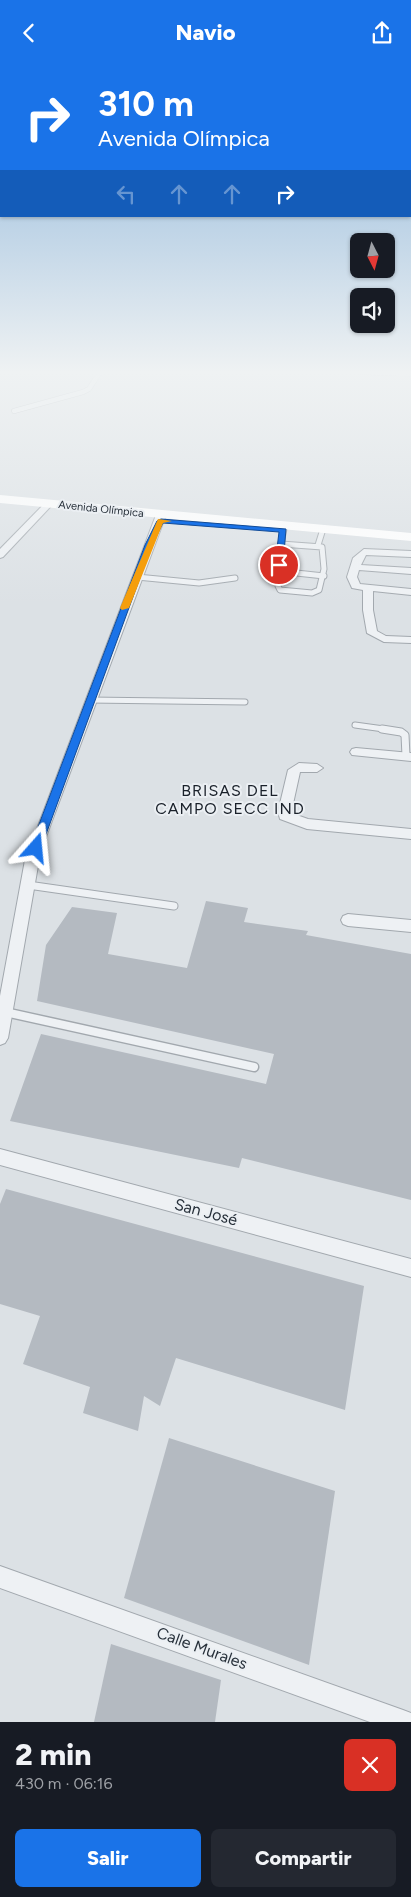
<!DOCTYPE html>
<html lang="es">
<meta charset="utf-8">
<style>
:root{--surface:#171b24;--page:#242831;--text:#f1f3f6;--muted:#9ea1a6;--accent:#1a73e8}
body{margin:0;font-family:Figtree,sans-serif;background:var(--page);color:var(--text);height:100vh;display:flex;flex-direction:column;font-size:19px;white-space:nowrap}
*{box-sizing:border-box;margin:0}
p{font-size:16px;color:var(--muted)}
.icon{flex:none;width:28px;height:28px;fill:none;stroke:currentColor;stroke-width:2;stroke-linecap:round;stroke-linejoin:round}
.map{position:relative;height:1657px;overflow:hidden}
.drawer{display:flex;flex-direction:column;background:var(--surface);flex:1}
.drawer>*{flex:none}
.guide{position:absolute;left:0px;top:0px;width:411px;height:152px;box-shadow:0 1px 4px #0004;background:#1a73e8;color:#fff;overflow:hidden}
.needle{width:32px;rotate:174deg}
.buttons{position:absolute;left:350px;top:168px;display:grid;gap:10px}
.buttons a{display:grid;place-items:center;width:45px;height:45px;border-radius:8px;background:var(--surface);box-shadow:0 1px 4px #0004;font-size:25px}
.pin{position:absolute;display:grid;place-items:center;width:42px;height:42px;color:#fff;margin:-21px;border:2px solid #fff;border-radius:50%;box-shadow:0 1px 5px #0007}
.me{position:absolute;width:55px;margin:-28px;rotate:18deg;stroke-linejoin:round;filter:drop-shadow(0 0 4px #0008)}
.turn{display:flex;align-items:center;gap:18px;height:105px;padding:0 15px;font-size:22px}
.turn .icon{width:65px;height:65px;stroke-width:2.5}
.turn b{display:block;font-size:35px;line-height:42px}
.lanes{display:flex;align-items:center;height:48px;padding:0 15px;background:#0003;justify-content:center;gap:25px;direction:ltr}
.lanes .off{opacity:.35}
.round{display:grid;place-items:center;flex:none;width:52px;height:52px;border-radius:8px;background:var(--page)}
.summary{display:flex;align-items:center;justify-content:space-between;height:85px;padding:0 15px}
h1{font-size:30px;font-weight:800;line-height:38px}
.cta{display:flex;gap:10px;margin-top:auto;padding:10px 15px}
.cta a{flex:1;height:58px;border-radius:8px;background:var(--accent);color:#fff;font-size:20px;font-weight:800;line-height:58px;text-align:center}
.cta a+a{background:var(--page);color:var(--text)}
header{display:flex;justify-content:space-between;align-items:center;height:65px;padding:0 15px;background:var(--accent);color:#fff;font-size:22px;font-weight:800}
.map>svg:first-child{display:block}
.building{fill:#b4bac1}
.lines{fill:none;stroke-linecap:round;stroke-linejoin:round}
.lane-far3-casing{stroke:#a2a8ae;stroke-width:5.5}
.lane-far2-casing{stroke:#a2a8ae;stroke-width:7}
.lane-far1-casing{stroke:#a2a8ae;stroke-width:9}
.lane-casing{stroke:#a2a8ae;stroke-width:11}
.street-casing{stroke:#a2a8ae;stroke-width:2}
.lane-far3{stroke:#eef1f4;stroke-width:4.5}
.lane-far2{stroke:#eef1f4;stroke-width:5}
.lane-far1{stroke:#eef1f4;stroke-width:7}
.lane{stroke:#eef1f4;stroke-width:8}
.street{fill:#eef1f4;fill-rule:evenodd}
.secondary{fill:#fff;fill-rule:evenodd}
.route{fill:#1a73e8;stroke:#114b97}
.slow{fill:#f59e0b}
.labels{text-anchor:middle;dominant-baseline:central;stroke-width:4;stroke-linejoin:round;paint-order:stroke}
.far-street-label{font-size:11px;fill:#27303a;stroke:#ebeff3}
.quarter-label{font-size:16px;letter-spacing:1px;fill:#1a212a;stroke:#ebeff3}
.near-street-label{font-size:16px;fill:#27303a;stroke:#ebeff3}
</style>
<header><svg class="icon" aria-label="back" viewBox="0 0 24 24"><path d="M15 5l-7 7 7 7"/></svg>Navio<svg class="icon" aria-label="share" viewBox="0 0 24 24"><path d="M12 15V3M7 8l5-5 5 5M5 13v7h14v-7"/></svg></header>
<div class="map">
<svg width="411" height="1657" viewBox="0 0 411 1657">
<rect width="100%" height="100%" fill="#dce1e5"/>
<!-- building -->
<g class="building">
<path d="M206 836 248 843 244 857 308 866 306 870 411 889V1135L242 1093 239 1103 10 1056 41 969 266 1019 274 989 37 936 46 880 72 842 117 848 108 889 187 903Z"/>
<path d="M6 1124 364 1221 345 1345 176 1293 160 1341 144 1331 138 1366 83 1348 90 1322 23 1299 40 1251 0 1239V1139Z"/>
<path d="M169 1373 335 1426 309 1600 124 1533Z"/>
<path d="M111 1579 221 1615 215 1657H94Z"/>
</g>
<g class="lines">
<defs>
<g id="lane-far3">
<path d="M359 307 411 309"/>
<path d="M14 346 83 327 89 324 100 307"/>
<path d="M283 465 284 461"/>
</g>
<g id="lane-far2">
<path d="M281 479 322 482 324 504 319 525 312 528 280 525 278 521Z"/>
<path d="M281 479 284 464"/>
<path d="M318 480 323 464"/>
<path d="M278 506 324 511"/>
<path d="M137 512 199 518 235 513"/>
<path d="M89 635 245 637"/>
<path d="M355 660 391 665"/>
</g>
<g id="lane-far1">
<path d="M382 664 401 667 405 670 406 691"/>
<path d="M28 820 174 841"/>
</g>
<path id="lane" d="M5 947 254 1002"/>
<g id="street">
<path d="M46 437 53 439 3 492 0 493V484Z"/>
<path d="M161 447 166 450 46 772 39 795 8 973 5 978 0 980V931L25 795 156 450Z"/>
<path d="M364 484 411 486V492L366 490 361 500 411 503V509L359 505 357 512 360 519 411 524V530L373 526V545L377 566 386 571 411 572V578L384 577 367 568 363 545V525L352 523 347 512 353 493Z"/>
<path d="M356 683 411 688V696L352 690 350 687 352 684Z"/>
<path d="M299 698 317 699 323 703 317 707H300L291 748 308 754 411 764V774L307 764 280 754 278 747 288 705Z"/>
<path d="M348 849 411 855V867L348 861 343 859 341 855 343 851Z"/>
<path d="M0 1084 411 1194V1212L0 1100Z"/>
<path d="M0 1501 403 1645 411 1648V1657H370L0 1523Z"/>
</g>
</defs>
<!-- lane-far3 casing -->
<use href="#lane-far3" class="lane-far3-casing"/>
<!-- lane-far2 casing -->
<use href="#lane-far2" class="lane-far2-casing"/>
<!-- lane-far1 casing -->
<use href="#lane-far1" class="lane-far1-casing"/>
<!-- lane casing -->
<use href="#lane" class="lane-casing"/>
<!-- street casing -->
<use href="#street" class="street-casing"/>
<!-- lane-far3 -->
<use href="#lane-far3" class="lane-far3"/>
<!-- lane-far2 -->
<use href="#lane-far2" class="lane-far2"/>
<!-- lane-far1 -->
<use href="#lane-far1" class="lane-far1"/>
<!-- lane -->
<use href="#lane" class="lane"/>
<!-- street -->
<use href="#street" class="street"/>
<!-- secondary -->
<path class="secondary" d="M0 430 411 468V476L0 438Z"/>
</g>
<!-- sky -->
<linearGradient id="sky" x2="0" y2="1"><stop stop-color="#89b3d9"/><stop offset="0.57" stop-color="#eff2f3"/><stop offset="1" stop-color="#eff2f3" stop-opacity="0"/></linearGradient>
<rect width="411" height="539" fill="url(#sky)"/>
<!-- route -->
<path class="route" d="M161 454 286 464 283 500 279 502 275 500 279 467 163 458 152 480 41 783 36 787 32 786 30 783 145 480 157 456Z"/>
<!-- slow -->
<path class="slow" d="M158 454 172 456 163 458 129 543 122 545 120 543Z"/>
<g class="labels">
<!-- far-street labels -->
<g class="far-street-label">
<text transform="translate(101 444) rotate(6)">Avenida Olímpica</text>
</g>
<!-- quarter labels -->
<g class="quarter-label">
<text x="230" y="725">BRISAS DEL<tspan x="230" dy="18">CAMPO SECC IND</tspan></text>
</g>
<!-- near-street labels -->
<g class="near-street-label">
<text transform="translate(206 1147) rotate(15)">San José</text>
<text transform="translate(202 1583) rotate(20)">Calle Murales</text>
</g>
</g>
</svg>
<div class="buttons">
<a><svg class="needle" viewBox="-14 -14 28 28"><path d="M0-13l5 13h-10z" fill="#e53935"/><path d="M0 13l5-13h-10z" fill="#9ea1a6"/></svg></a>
<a><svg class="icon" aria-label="sound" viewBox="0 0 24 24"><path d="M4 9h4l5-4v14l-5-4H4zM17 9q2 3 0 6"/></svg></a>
</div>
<div class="pin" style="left:279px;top:500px;background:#d93025"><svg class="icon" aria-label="arrive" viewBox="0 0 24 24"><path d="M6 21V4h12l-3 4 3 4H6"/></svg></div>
<svg class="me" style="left:36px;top:783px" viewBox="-20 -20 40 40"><path d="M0-17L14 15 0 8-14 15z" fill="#1a73e8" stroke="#fff" stroke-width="4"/></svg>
<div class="guide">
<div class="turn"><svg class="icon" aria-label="right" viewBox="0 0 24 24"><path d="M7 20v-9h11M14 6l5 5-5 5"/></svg><div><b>310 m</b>Avenida Olímpica</div></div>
<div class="lanes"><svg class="icon off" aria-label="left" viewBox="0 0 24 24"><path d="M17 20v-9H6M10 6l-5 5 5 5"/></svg><svg class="icon off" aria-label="ahead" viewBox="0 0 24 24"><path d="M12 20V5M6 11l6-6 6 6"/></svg><svg class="icon off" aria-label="ahead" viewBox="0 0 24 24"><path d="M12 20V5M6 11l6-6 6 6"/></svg><svg class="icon" aria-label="right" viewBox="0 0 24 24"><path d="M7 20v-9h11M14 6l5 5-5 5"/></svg></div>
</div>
</div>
<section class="drawer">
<div class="summary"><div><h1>2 min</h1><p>430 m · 06:16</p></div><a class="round" style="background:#d93025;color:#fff"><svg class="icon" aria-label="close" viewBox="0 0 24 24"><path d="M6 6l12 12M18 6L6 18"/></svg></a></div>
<div class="cta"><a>Salir</a><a>Compartir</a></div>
</section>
